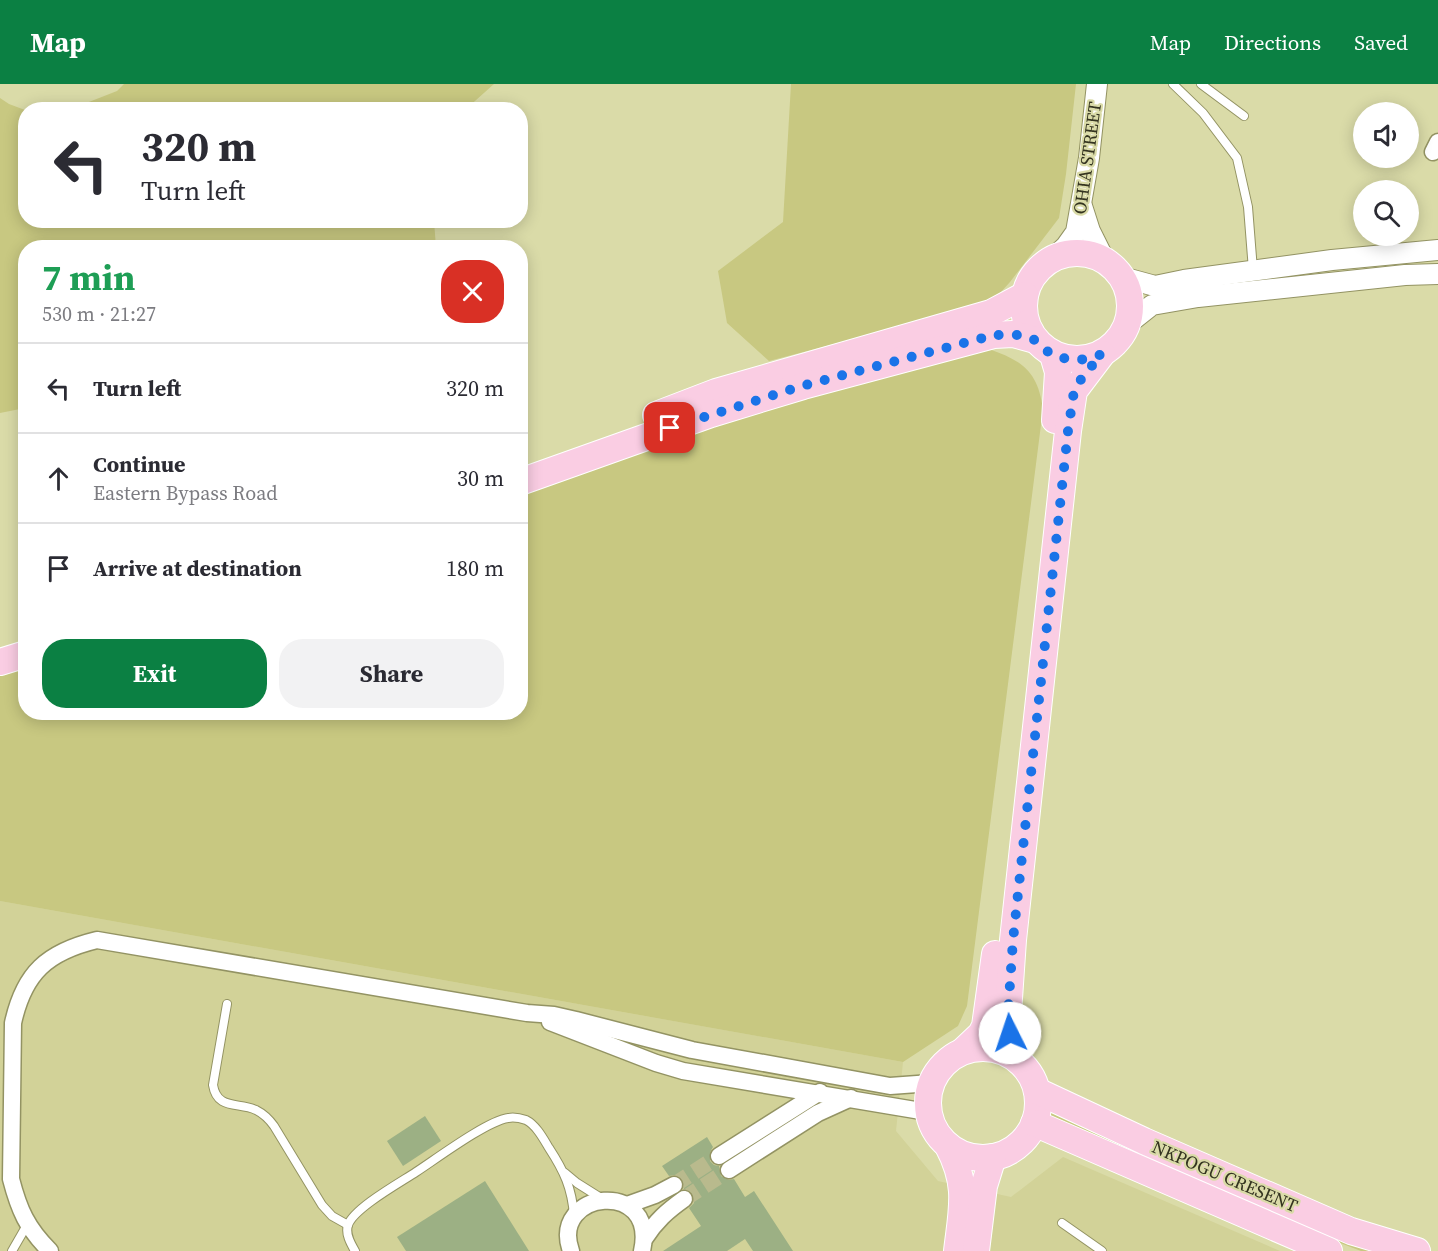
<!DOCTYPE html>
<meta charset="utf-8">
<style>
:root{--surface:#fff;--page:#f2f2f3;--text:#2b2b33;--muted:#7c7c81;--line:#e1e1e2;--accent:#0b8043}
body{margin:0;font-family:"Source Serif 4",serif;background:var(--page);color:var(--text);height:100vh;display:flex;flex-direction:column;font-size:22px;white-space:nowrap}
*{box-sizing:border-box;margin:0}
p{font-size:20px;color:var(--muted)}
.icon{flex:none;width:33px;height:33px;fill:none;stroke:currentColor;stroke-width:2;stroke-linecap:round;stroke-linejoin:round}
.map{position:relative;flex:1;overflow:hidden}
.details{position:absolute;left:18px;top:156px;width:510px;height:480px;display:flex;flex-direction:column;background:var(--surface);border-radius:24px;box-shadow:0 3px 15px #0003}
.details>*{flex:none}
.top-card{position:absolute;left:18px;top:18px;width:510px;height:126px;border-radius:24px;box-shadow:0 3px 15px #0003;background:#fff;color:var(--text);overflow:hidden}
.buttons{position:absolute;left:1353px;top:18px;display:grid;gap:12px}
.buttons a{display:grid;place-items:center;width:66px;height:66px;border-radius:50%;background:var(--surface);box-shadow:0 3px 15px #0003;font-size:30px}
.pin{position:absolute;display:grid;place-items:center;width:51px;height:51px;color:#fff;margin:-26px;border-radius:12px;box-shadow:0 3px 9px #0006}
.me{position:absolute;width:66px;margin:-33px;rotate:356deg;stroke-linejoin:round;filter:drop-shadow(0 0 4px #0008)}
.turn{display:flex;align-items:center;gap:21px;height:126px;padding:0 24px;font-size:27px}
.turn .icon{width:78px;height:78px;stroke-width:2.5}
.turn b{display:block;font-size:42px;line-height:51px}
.round{display:grid;place-items:center;flex:none;width:63px;height:63px;border-radius:24px;background:var(--page)}
.summary{display:flex;align-items:center;justify-content:space-between;height:102px;padding:0 24px}
h1{font-size:36px;font-weight:700;line-height:45px;color:#1e9e55}
.button{display:flex;gap:12px;margin-top:auto;padding:12px 24px}
.button a{flex:1;height:69px;border-radius:24px;background:var(--accent);color:#fff;font-size:24px;font-weight:700;line-height:69px;text-align:center}
.button a+a{background:var(--page);color:var(--text)}
ul{padding:0;list-style:none}
li{display:flex;align-items:center;gap:18px;height:90px;padding:0 24px;border-top:2px solid var(--line)}
li div{flex:1}
li b{display:block;font-size:22px}
li em{font-style:normal}
header{display:flex;align-items:center;gap:36px;box-sizing:border-box;height:84px;padding:0 30px;background:var(--accent);color:#fff}
header strong{font-size:28px}
nav{display:flex;gap:33px;margin-inline-start:auto;font-size:21px}
.map>svg:first-child{display:block}
.built{fill:#d2d298}
.green{fill:#c8c881}
.building{fill:#9cb084}
.lines{fill:none;stroke-linecap:round;stroke-linejoin:round}
.minor-tunnel{stroke:#b9ba8d;stroke-width:16;stroke-dasharray:16 8;stroke-linecap:butt}
.service-casing{stroke:#939363;stroke-width:10}
.minor-casing{stroke:#939363;stroke-width:19}
.tertiary-casing{stroke:#939363;stroke-width:22}
.primary-casing{stroke:#fff;stroke-width:28}
.service{stroke:#fff;stroke-width:8}
.minor{stroke:#fff;stroke-width:16}
.tertiary{stroke:#fff;stroke-width:20}
.primary{stroke:#facde3;stroke-width:26}
.route{stroke:#1a73e8;stroke-width:10;stroke-dasharray:0 18}
.labels{text-anchor:middle;dominant-baseline:central;stroke-width:4.5;stroke-linejoin:round;paint-order:stroke}
.street-label{font-size:18px;fill:#343420;stroke:#dadba8}
</style>
<header>
<strong>Map</strong>
<nav><a>Map</a><a>Directions</a><a>Saved</a></nav>
</header>
<div class="map">
<svg width="1438" height="1167" viewBox="0 0 1438 1167">
<rect width="100%" height="100%" fill="#dadba8"/>
<!-- built -->
<path class="built" d="M0 817 903 978 896 1047 938 1097 1011 1113 1063 1073 1280 1167H0Z"/>
<!-- green -->
<g class="green">
<path d="M124 0H494L466 25H71L117 7Z"/>
<path d="M791 0H1076L1066 90 1059 134 1010 198 991 219 769 277 727 239 718 187 783 138Z"/>
<path d="M0 14 9 20 25 26 26 136 434 137 436 163 26 164 25 324 0 329Z"/>
<path d="M989 265C1023 277 1038 288 1043 325L967 922 958 942 903 978 0 817V582L25 574 26 628H520L521 400 630 358Z"/>
<path d="M1052 1023 1375 1167H1361L1335 1157 1049 1037Z"/>
</g>
<!-- building -->
<g class="building">
<path d="M425 1032 441 1057 403 1082 387 1057Z"/>
<path d="M707 1053 713 1063 710 1068V1077L714 1081 719 1082 721 1092 729 1096 734 1095 745 1113 754 1107 793 1167H753L745 1155 727 1167H663L701 1142 689 1124 694 1119 693 1109 684 1105 683 1097 680 1092 675 1091 669 1092 662 1082Z"/>
<path d="M485 1097 529 1167H406L397 1153Z"/>
</g>
<g class="lines">
<!-- minor-tunnel -->
<g class="minor-tunnel">
<path d="M674 1101 719 1072"/>
<path d="M684 1115 729 1086"/>
</g>
<defs>
<g id="service">
<path d="M1173 0 1203 29 1237 74 1248 123 1253 186"/>
<path d="M1201 0 1244 32"/>
<path d="M227 920 213 1001C217 1026 238 1018 256 1026 264 1030 269 1035 274 1042L322 1121 332 1132 348 1141"/>
<path d="M565 1089 577 1099 604 1116"/>
<path d="M1062 1139 1102 1167"/>
<path d="M12 1167 27 1141"/>
<path d="M355 1167C351 1160 345 1150 348 1141 354 1124 401 1098 416 1088 436 1075 487 1037 508 1034 513 1033 520 1034 526 1036 536 1041 543 1054 549 1064 564 1087 572 1104 574 1132"/>
</g>
<g id="minor">
<path d="M1433 68 1438 58"/>
<path d="M550 938 656 979 683 987 927 1028"/>
<path d="M719 1072 820 1008"/>
<path d="M729 1086 818 1029 851 1014"/>
<path d="M627 1121 655 1111 674 1101"/>
<path d="M645 1154C656 1137 667 1127 684 1115"/>
<path d="M50 1167C27 1144 19 1126 11 1095L13 939C24 889 47 868 97 856L527 929 554 931 576 936 692 966 890 1002 931 999"/>
<path d="M571 1167C549 1106 658 1094 642 1167"/>
</g>
<g id="tertiary">
<path d="M1082 122 1090 147 1105 177"/>
<path d="M1052 175 1066 162 1076 148 1089 74 1097 0"/>
<path d="M1122 193 1155 202 1184 196 1332 176 1438 166"/>
<path d="M1128 240 1152 221 1198 213 1405 191 1438 190"/>
</g>
<g id="primary">
<circle cx="1077" cy="222" r="53"/>
<path d="M1053 271 1058 288 1055 336"/>
<path d="M656 331 716 308 991 229 1025 211"/>
<path d="M520 398 711 330 803 302 994 251 1013 250 1035 256"/>
<path d="M0 578 26 570"/>
<circle cx="983" cy="1019" r="55"/>
<path d="M963 967 981 950 985 942 995 870"/>
<path d="M1009 970 1008 929 1013 856 1068 347 1074 307 1102 270"/>
<path d="M1037 1007 1144 1057 1351 1147 1417 1167"/>
<path d="M1034 1039 1329 1167"/>
<path d="M948 1062C969 1102 962 1124 957 1167"/>
<path d="M976 1167 984 1102 993 1073"/>
</g>
</defs>
<!-- service casing -->
<use href="#service" class="service-casing"/>
<!-- minor casing -->
<use href="#minor" class="minor-casing"/>
<!-- tertiary casing -->
<use href="#tertiary" class="tertiary-casing"/>
<!-- primary casing -->
<use href="#primary" class="primary-casing"/>
<!-- service -->
<use href="#service" class="service"/>
<!-- minor -->
<use href="#minor" class="minor"/>
<!-- tertiary -->
<use href="#tertiary" class="tertiary"/>
<!-- primary -->
<use href="#primary" class="primary"/>
</g>
<g class="lines">
<!-- route -->
<path class="route" d="M670 344 802 302 994 251C1007 251 1025 249 1036 257 1040 260 1043 264 1047 267 1064 278 1084 278 1102 270L1083 292 1074 307 1068 347 1013 856 1008 929 1010 949"/>
</g>
<g class="labels">
<!-- street labels -->
<g class="street-label">
<text transform="translate(1087 74) rotate(-82)">OHIA STREET</text>
<text transform="translate(1225 1092) rotate(23)">NKPOGU CRESENT</text>
</g>
</g>
</svg>
<div class="buttons">
<a><svg class="icon" aria-label="sound" viewBox="0 0 24 24"><path d="M4 9h4l5-4v14l-5-4H4zM17 9q2 3 0 6"/></svg></a>
<a><svg class="icon" aria-label="search" viewBox="0 0 24 24"><circle cx="10" cy="10" r="6"/><path d="M15 15l6 6"/></svg></a>
</div>
<div class="pin" style="left:670px;top:344px;background:#d93025"><svg class="icon" aria-label="arrive" viewBox="0 0 24 24"><path d="M6 21V4h12l-3 4 3 4H6"/></svg></div>
<svg class="me" style="left:1010px;top:949px" viewBox="-20 -20 40 40"><circle r="19" fill="#fff"/><path d="M0-13L10 11 0 6-10 11z" fill="#1a73e8"/></svg>
<div class="top-card">
<div class="turn"><svg class="icon" aria-label="left" viewBox="0 0 24 24"><path d="M17 20v-9H6M10 6l-5 5 5 5"/></svg><div><b>320 m</b>Turn left</div></div>
</div>
<section class="details">
<div class="summary"><div><h1>7 min</h1><p>530 m · 21:27</p></div><a class="round" style="background:#d93025;color:#fff"><svg class="icon" aria-label="close" viewBox="0 0 24 24"><path d="M6 6l12 12M18 6L6 18"/></svg></a></div>
<ul>
<li><svg class="icon" aria-label="left" viewBox="0 0 24 24"><path d="M17 20v-9H6M10 6l-5 5 5 5"/></svg><div><b>Turn left</b></div><em>320 m</em></li>
<li><svg class="icon" aria-label="ahead" viewBox="0 0 24 24"><path d="M12 20V5M6 11l6-6 6 6"/></svg><div><b>Continue</b><p>Eastern Bypass Road</p></div><em>30 m</em></li>
<li><svg class="icon" aria-label="arrive" viewBox="0 0 24 24"><path d="M6 21V4h12l-3 4 3 4H6"/></svg><div><b>Arrive at destination</b></div><em>180 m</em></li>
</ul>
<div class="button"><a>Exit</a><a>Share</a></div>
</section>
</div>
